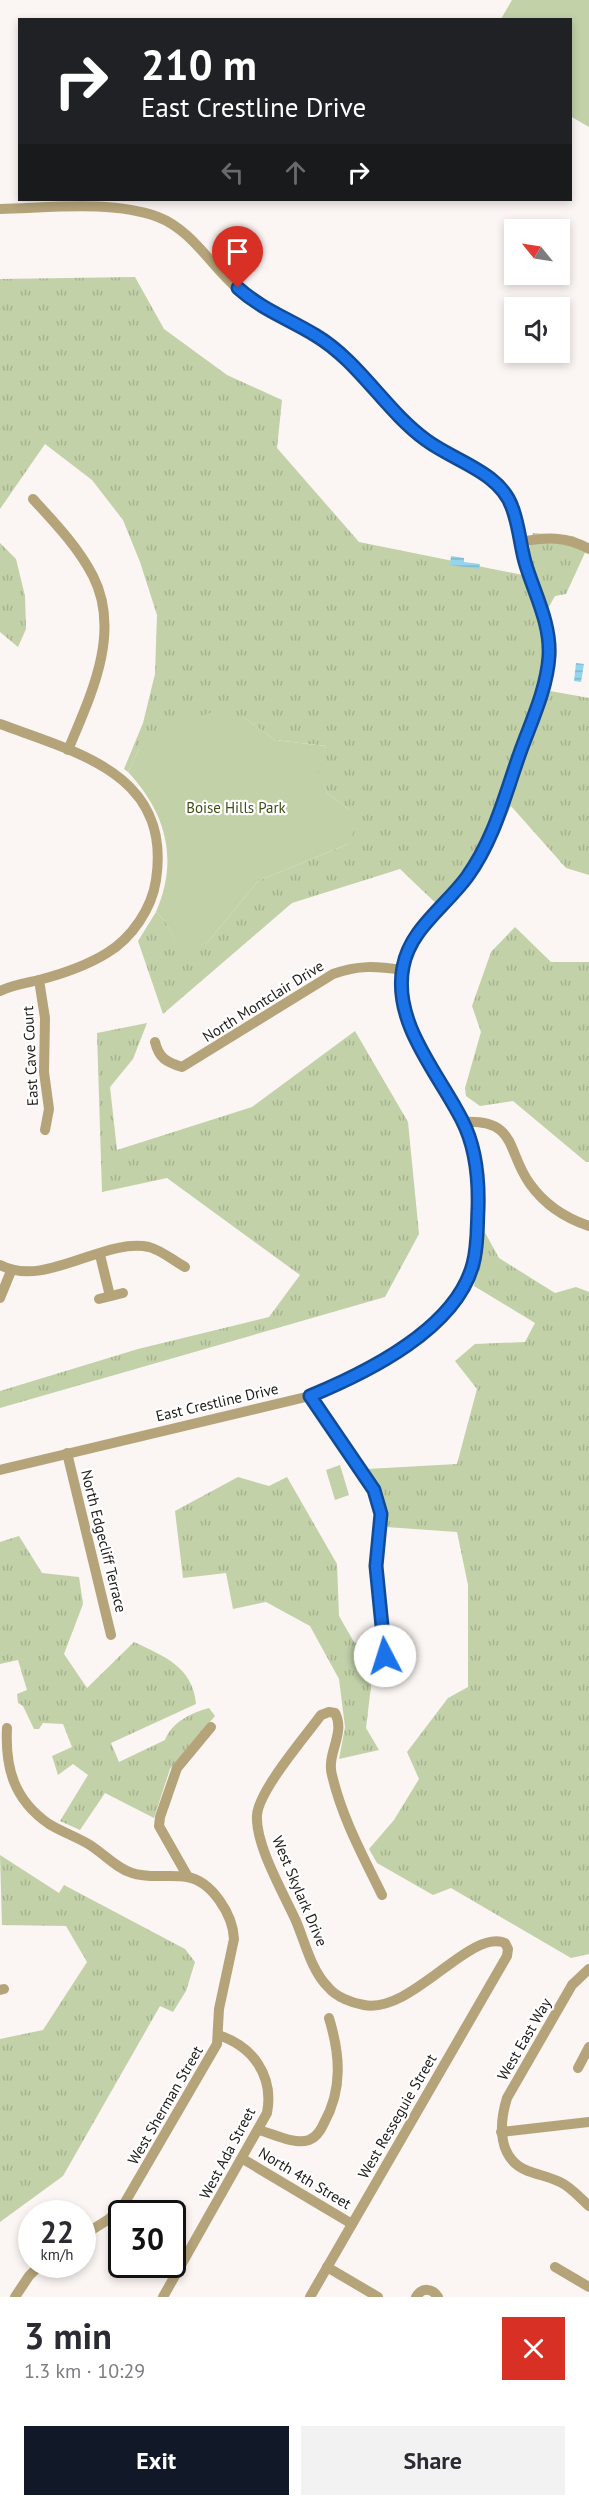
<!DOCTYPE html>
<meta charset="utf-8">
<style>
:root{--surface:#fff;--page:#f2f2f3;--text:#2b2b33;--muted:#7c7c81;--accent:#111827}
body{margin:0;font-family:"PT Sans",sans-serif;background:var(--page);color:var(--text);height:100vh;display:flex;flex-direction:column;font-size:22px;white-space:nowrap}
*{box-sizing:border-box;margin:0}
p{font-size:20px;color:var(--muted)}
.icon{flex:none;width:33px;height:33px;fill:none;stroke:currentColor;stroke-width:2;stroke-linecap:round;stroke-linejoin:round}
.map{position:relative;height:2297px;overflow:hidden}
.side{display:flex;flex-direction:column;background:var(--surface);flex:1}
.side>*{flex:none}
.top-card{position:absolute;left:18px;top:18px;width:554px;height:183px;border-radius:0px;box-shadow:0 3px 9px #0003;background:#202124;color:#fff;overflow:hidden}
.needle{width:39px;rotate:300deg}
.buttons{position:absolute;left:504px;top:219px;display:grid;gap:12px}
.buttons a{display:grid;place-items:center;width:66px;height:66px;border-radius:0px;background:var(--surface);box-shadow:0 3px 9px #0003;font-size:30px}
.speed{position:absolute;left:18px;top:2200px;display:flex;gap:12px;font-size:30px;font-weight:700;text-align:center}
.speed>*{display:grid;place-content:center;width:78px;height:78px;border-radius:50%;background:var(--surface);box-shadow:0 3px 9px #0003;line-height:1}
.speed small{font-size:15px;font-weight:400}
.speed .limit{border:3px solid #111;border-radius:9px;background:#fff;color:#111}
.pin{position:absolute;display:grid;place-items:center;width:51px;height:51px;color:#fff;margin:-62px -26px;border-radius:50% 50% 50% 0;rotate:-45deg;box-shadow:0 0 6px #0007}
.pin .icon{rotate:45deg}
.me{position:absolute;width:66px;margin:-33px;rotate:355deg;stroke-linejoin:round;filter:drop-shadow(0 0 4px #0008)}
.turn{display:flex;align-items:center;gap:21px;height:126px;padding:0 24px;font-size:27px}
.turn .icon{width:78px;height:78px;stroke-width:2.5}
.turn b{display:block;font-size:42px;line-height:51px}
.lanes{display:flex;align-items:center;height:57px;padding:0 24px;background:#0003;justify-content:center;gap:30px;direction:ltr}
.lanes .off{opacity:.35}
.round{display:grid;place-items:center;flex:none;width:63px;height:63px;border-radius:0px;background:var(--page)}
.head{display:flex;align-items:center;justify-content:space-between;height:102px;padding:0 24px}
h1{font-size:36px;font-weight:800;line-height:45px}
.button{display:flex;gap:12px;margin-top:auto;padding:12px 24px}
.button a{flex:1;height:69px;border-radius:0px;background:var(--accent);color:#fff;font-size:24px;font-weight:800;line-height:69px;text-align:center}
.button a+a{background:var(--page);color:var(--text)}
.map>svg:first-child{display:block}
.grass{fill:url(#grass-tufts)}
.green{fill:#c2d1a8}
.water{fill:url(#water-rules)}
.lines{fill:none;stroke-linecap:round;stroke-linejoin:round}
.minor{stroke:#b5a47a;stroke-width:10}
.route-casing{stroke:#114b97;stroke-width:15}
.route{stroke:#1a73e8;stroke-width:10}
.labels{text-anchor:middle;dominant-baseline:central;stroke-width:4.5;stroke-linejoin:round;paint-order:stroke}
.park-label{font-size:15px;fill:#3d4d14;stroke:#fff}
.street-label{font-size:15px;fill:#1c1a19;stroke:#fff}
</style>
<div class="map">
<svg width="589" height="2297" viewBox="0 0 589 2297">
<defs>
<pattern id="grass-tufts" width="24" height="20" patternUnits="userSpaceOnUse" patternTransform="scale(1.5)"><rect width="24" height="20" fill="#c2d1a8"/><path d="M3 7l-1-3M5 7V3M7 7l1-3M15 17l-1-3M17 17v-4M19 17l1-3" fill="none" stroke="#a6b390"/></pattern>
<pattern id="water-rules" width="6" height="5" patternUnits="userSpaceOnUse" patternTransform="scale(1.5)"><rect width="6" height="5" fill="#94d5ed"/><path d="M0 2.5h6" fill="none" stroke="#7fb6cb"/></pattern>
</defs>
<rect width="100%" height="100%" fill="#fbf5f3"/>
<!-- grass -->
<g class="grass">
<path d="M135 277 164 329 227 375 282 400 277 448 359 542 523 575 533 533 573 536 589 544 566 594 555 596 546 612 556 657 550 691 589 698V875L566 868 511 806 490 852 444 911 400 869 292 903 163 1014 138 941 156 912 165 921 182 952 208 942 258 881 348 844 350 810 327 793 317 773 326 746 275 740 243 717 139 749 128 772 124 769 143 723 155 674 157 615 140 562 123 520 92 480 45 444 0 509V279Z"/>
<path d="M0 543 16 559 25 596 26 629 18 647 0 632Z"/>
<path d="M515 927 551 962H589V1162H586L513 1101 480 1106 466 1096 465 1088 481 1032 472 1006 491 952Z"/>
<path d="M147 1023 133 1059 110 1087 117 1150 252 1107 355 1031 408 1122 419 1234 385 1297 0 1408V1391L138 1349 269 1317 300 1275 167 1178 102 1192 97 1033Z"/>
<path d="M483 1229 499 1258 555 1293 576 1287 589 1292V1954L571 1958 451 1888 433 1895 377 1863 369 1849 394 1820 419 1779 407 1752 448 1698 468 1687V1585L457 1532 386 1527 381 1498 367 1469 457 1464 477 1389 455 1361 475 1344 525 1342 535 1323 474 1286Z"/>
<path d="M238 1477 269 1486 287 1477 337 1564 339 1616 354 1642 375 1653 366 1728 379 1750 339 1759 345 1727 339 1679 310 1626 266 1602 233 1609 226 1573 183 1578 175 1511Z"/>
<path d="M19 1536 42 1573 79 1577 83 1604 64 1654 87 1688 134 1642C164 1656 193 1667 196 1704L111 1743 119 1762 165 1740C172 1722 191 1713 209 1708L215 1716 170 1769 154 1818 105 1793 80 1830 60 1821 88 1775 73 1764 58 1775 52 1756 72 1747 63 1724 43 1723 39 1729H34L23 1706 18 1703 17 1694 27 1690 18 1660 0 1664V1542Z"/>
<path d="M0 1855 59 1893 64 1885 185 1949 195 1962 186 1991 173 2012 160 2006 63 2176 0 2222V2039L43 2030 87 1962 66 1926 2 1925Z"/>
</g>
<!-- green -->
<g class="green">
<path d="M512 0H589V127L570 116V20L501 19Z"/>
<path d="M213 712 243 717 275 740 326 746 318 773 327 793 350 810 358 823 348 844 258 881 208 942 182 953 165 921 156 912C179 859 166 813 128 772L139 749 182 722Z"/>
<path d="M340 1465 349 1495 335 1500 326 1470Z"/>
</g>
<!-- water -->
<g class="water">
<path d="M451 556 464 558V562L480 564 479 569 450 565Z"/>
<path d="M576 663 584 664 581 682 574 681Z"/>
</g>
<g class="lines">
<!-- minor -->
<g class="minor">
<path d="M0 209C49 208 112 200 158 217 192 230 211 266 238 289 267 314 305 325 334 349 366 376 390 412 424 438 445 454 480 466 497 484 513 500 516 520 521 542 546 537 566 536 589 549"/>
<path d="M33 499C55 523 78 547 93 576 122 633 90 697 68 750"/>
<path d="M0 724C78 753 172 774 156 880 152 908 132 938 107 953 86 966 62 974 39 980 26 983 12 985 0 991"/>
<path d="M39 980 45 1018 44 1072 49 1109 45 1130"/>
<path d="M155 1042C159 1058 166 1062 182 1067L333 974C358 965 376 966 402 970"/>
<path d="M463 1122C518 1119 506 1151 530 1184 545 1205 565 1218 589 1226"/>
<path d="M100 1255 110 1296"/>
<path d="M0 1265C45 1289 104 1237 149 1247 161 1250 174 1261 185 1267"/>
<path d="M0 1298 11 1271"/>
<path d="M99 1299 123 1293"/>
<path d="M310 1396 374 1490 381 1514 376 1566 385 1656 392 1667"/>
<path d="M67 1453 111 1635"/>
<path d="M0 1470 310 1396C361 1375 437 1337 464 1288 477 1265 477 1236 478 1210 479 1181 477 1148 463 1122 440 1074 395 1028 402 971 407 931 445 908 466 877 492 840 501 805 516 763 531 723 552 681 548 638 545 607 528 573 521 542"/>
<path d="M7 1728C5 1768 14 1800 49 1824 62 1832 77 1837 90 1845 104 1854 116 1868 132 1873 149 1879 169 1874 187 1877 212 1881 233 1915 234 1939L219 2009 217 2044 124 2204 109 2219 82 2236"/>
<path d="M188 1877 159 1826 160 1817 177 1768 211 1727"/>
<path d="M589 1969 572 1985 507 2098C499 2124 497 2159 528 2171 539 2175 550 2177 560 2182 571 2187 580 2198 589 2206"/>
<path d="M0 1990 4 1989"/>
<path d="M578 2068 589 2047"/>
<path d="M259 2130C274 2134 294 2145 309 2140 317 2137 321 2130 324 2123 343 2089 340 2054 329 2018"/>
<path d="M501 2132 589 2122"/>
<path d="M243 2159 352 2224"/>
<path d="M327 2267 378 2297"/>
<path d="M555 2267 589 2287"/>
<path d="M15 2297 29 2276 40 2265"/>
<path d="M163 2297 267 2113C274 2076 253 2046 218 2035"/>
<path d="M310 2297 507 1956 508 1949 505 1943C470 1928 412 2014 364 2005 352 2003 336 1997 328 1987 311 1970 305 1942 296 1921 284 1894 255 1845 257 1815 259 1790 305 1737 321 1715L329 1712 335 1713C346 1733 326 1754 332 1775 342 1818 363 1856 382 1895"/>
<path d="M416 2297C422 2287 432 2288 438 2297"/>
</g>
</g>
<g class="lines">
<defs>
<path id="route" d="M238 288C261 309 289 319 315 335 359 361 385 410 426 440 454 461 500 472 512 507 519 525 520 544 525 562 534 593 551 623 549 656 547 688 532 720 521 750 505 794 495 838 467 877 445 907 410 929 403 967 392 1023 439 1074 462 1120 476 1147 479 1179 478 1209 477 1227 478 1246 473 1264 456 1329 368 1372 310 1396L374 1490 381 1514 376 1566 385 1656"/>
</defs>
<!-- route casing -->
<use href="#route" class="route-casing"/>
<!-- route -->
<use href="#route" class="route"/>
</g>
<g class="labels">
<!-- park labels -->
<g class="park-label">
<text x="236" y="807">Boise Hills Park</text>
</g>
<!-- street labels -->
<g class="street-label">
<text transform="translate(263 1001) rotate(-32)">North Montclair Drive</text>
<text transform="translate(30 1056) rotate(-93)">East Cave Court</text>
<text transform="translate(217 1402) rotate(-13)">East Crestline Drive</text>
<text transform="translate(104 1541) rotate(76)">North Edgecliff Terrace</text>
<text transform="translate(300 1891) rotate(67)">West Skylark Drive</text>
<text transform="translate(524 2039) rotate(-60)">West East Way</text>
<text transform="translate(165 2105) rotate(-60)">West Sherman Street</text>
<text transform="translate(397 2116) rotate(-60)">West Resseguie Street</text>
<text transform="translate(227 2153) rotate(-62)">West Ada Street</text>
<text transform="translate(305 2178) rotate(31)">North 4th Street</text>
</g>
</g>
</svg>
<div class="buttons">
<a><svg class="needle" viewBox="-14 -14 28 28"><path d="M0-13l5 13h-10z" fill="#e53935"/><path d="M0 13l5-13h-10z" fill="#7c7c81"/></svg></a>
<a><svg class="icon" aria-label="sound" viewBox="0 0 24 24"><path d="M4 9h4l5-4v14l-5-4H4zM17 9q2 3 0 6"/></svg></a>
</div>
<div class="speed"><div>22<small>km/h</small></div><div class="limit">30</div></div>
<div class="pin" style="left:238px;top:288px;background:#d93025"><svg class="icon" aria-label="arrive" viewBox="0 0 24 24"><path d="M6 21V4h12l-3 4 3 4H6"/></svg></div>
<svg class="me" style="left:385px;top:1656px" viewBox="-20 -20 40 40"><circle r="19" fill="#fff"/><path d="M0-13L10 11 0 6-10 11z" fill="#1a73e8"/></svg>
<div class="top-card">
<div class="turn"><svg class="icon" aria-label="right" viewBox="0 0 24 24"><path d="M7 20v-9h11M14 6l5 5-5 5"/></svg><div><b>210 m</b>East Crestline Drive</div></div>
<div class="lanes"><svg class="icon off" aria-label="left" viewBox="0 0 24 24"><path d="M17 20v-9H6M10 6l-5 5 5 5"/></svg><svg class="icon off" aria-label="ahead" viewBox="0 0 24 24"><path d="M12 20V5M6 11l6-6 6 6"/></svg><svg class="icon" aria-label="right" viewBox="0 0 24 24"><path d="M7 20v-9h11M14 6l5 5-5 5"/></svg></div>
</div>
</div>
<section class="side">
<div class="head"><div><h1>3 min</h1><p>1.3 km · 10:29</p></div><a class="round" style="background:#d93025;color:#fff"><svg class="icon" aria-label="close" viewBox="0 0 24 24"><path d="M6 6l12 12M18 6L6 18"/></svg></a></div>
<div class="button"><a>Exit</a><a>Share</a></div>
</section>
